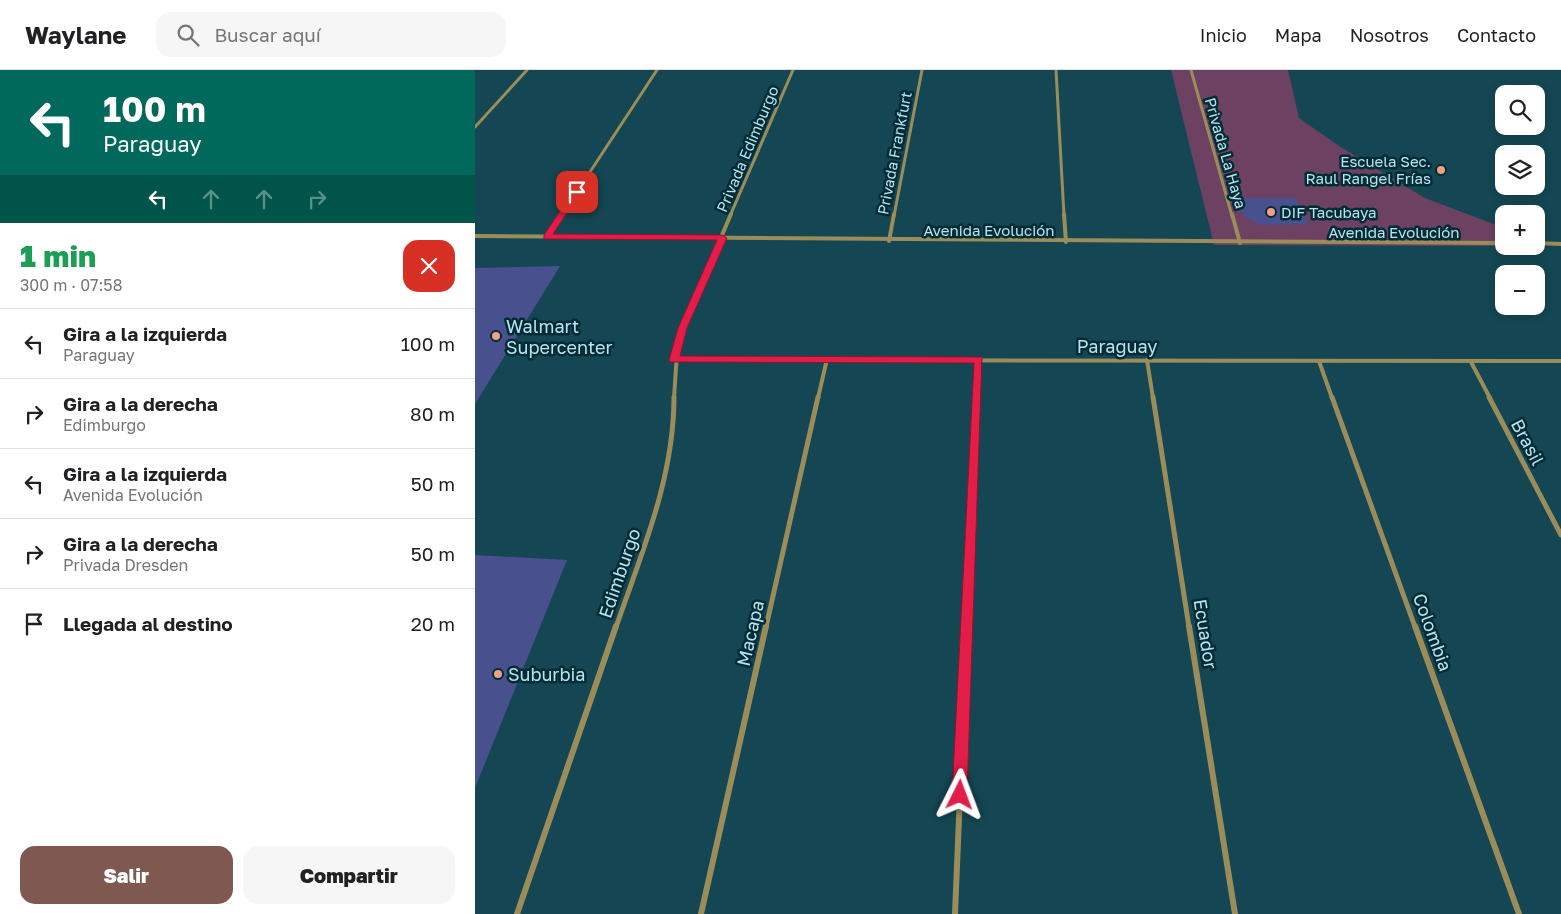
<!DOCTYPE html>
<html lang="es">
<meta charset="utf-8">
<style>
:root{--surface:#fff;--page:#f6f6f6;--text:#202124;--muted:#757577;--line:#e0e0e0;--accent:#7f5950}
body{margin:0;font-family:"Golos Text",sans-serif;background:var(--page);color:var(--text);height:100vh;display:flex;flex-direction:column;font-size:19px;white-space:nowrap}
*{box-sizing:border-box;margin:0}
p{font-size:16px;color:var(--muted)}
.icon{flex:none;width:28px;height:28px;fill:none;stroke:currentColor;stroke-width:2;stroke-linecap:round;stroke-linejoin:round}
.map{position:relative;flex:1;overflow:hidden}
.side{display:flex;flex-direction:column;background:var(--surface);width:475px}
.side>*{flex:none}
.top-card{background:#00695c;color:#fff;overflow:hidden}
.buttons{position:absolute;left:1020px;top:15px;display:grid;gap:10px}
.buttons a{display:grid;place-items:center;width:50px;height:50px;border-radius:10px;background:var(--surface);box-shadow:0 2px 8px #0003;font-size:25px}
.pin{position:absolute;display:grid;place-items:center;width:42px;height:42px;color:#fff;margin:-21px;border-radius:10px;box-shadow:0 2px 8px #0006}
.me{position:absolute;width:55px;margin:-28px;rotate:3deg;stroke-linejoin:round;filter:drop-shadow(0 0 4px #0008)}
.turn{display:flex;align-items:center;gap:18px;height:105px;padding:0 20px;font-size:22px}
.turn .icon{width:65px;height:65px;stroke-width:2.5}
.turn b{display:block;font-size:35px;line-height:42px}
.lanes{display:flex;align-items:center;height:48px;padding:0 20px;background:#0003;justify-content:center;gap:25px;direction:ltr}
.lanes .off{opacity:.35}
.round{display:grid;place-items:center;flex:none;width:52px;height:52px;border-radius:15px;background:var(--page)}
.overview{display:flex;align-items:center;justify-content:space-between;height:85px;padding:0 20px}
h1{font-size:30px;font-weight:800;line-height:38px;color:#1e9e55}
.action{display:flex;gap:10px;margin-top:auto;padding:10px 20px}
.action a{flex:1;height:58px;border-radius:15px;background:var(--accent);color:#fff;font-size:20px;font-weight:800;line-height:58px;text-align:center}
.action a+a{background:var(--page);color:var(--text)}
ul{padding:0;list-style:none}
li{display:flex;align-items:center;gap:15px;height:70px;padding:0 20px;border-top:1px solid var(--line)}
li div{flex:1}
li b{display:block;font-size:19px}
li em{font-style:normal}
header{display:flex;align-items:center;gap:30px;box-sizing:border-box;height:70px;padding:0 25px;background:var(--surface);border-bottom:1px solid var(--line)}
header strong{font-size:24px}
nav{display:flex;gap:28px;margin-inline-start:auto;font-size:18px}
.search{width:350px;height:45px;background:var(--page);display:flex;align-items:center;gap:12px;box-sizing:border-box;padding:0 18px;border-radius:15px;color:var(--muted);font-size:19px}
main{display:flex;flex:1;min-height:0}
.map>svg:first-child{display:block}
.green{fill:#6d4162}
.building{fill:#49508e}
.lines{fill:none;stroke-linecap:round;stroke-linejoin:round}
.street-far3{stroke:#9a8d5a;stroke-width:3}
.street-far2{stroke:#9a8d5a;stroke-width:4}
.street-far1{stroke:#9a8d5a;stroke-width:5}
.street{stroke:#9a8d5a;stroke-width:6}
.route{fill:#e11d48;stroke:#92132f}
.poi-dot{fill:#f49e86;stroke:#022c35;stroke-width:2}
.labels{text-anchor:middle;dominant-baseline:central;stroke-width:5;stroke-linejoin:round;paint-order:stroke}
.far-street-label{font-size:15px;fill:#b9e3ef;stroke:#022c35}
.far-poi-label{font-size:15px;fill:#b9e3ef;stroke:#022c35;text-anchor:end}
.poi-label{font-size:18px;fill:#b9e3ef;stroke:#022c35;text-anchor:start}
.street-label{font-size:18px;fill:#b9e3ef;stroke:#022c35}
</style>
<header>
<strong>Waylane</strong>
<div class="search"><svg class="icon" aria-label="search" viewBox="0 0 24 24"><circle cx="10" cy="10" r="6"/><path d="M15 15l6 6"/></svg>Buscar aquí</div>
<nav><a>Inicio</a><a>Mapa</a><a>Nosotros</a><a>Contacto</a></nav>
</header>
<main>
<section class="side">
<div class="top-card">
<div class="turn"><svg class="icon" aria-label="left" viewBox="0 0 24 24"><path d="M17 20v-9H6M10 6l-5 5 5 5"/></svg><div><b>100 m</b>Paraguay</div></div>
<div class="lanes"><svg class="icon" aria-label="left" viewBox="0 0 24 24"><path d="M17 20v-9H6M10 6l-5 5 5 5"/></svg><svg class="icon off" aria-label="ahead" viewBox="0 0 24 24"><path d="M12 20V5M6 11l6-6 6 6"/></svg><svg class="icon off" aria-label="ahead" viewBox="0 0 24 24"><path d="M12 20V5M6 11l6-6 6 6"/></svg><svg class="icon off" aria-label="right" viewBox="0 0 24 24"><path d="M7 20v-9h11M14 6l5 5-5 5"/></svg></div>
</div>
<div class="overview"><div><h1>1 min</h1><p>300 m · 07:58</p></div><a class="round" style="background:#d93025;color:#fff"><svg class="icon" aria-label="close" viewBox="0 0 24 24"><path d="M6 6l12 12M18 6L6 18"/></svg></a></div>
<ul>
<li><svg class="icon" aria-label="left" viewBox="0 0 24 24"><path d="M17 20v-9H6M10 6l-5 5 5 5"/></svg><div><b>Gira a la izquierda</b><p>Paraguay</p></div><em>100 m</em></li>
<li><svg class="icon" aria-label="right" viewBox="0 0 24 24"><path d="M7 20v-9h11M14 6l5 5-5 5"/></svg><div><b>Gira a la derecha</b><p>Edimburgo</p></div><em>80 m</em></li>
<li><svg class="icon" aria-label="left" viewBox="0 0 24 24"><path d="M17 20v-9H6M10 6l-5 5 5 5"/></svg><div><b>Gira a la izquierda</b><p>Avenida Evolución</p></div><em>50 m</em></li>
<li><svg class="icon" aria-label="right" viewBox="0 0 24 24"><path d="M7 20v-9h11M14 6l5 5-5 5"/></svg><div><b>Gira a la derecha</b><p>Privada Dresden</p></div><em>50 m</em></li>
<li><svg class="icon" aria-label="arrive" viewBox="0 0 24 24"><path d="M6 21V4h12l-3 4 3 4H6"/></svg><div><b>Llegada al destino</b></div><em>20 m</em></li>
</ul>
<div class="action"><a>Salir</a><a>Compartir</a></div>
</section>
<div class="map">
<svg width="1086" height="844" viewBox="0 0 1086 844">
<rect width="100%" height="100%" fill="#144753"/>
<!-- green -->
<path class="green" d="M696 0H813L824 48 864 76 950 128 1029 158V176L739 175Z"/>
<!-- building -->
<g class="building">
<path d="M760 128H820L834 154 786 155 768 146Z"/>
<path d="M85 196 0 334V198Z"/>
<path d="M0 485 92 490 0 718Z"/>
</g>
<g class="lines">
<!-- street-far3 -->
<g class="street-far3">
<path d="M581 0 589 146"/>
<path d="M716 0 757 146"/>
<path d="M0 57 52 0"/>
<path d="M86 146 182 0"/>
<path d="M255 146 318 0"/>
<path d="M419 146 447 0"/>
</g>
<!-- street-far2 -->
<g class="street-far2">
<path d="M589 144 591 172"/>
<path d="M757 144 765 173"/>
<path d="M0 166 1029 173"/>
<path d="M72 167 87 144"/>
<path d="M414 171 419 144"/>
<path d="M1061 173 1086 174"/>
<path d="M199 290 1086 291"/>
<path d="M672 290 678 328"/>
<path d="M844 291 857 328"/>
<path d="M996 292 1015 328"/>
<path d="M199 328 203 268 256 144"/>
<path d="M343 328 352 289"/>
<path d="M502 328 504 290"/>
</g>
<!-- street-far1 -->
<g class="street-far1">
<path d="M678 327 714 557"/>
<path d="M857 327 940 557"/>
<path d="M1014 327 1086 465"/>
<path d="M141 557C167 482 199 408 199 327"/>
<path d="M291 557 343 327"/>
<path d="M492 557 502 327"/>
</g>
<!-- street -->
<g class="street">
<path d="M714 556 760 844"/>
<path d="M940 556 1044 844"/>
<path d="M42 844 141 556"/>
<path d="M226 844 291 556"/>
<path d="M480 844 492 556"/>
</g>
</g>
<!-- route -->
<path class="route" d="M102 119 106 122 78 164 247 165 252 168 212 258 205 286 507 287 492 725 490 731 485 733 479 731 477 725 499 293 195 292 194 290 203 258 242 170 69 169V165L99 120Z"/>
<!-- markers -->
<g class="poi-dot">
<circle cx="966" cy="100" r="5"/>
<circle cx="796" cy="142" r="5"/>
<circle cx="21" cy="266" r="5"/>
<circle cx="23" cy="604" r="5"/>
</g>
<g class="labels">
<!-- far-street labels -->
<g class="far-street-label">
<text transform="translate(272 79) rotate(-67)">Privada Edimburgo</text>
<text transform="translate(419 83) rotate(-79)">Privada Frankfurt</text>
<text transform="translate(751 83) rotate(74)">Privada La Haya</text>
<text x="514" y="160">Avenida Evolución</text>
<text x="919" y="162">Avenida Evolución</text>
</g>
<!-- far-poi labels -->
<g class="far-poi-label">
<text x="956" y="91">Escuela Sec.<tspan x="956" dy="17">Raul Rangel Frías</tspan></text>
<text x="806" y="142" text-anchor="start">DIF Tacubaya</text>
</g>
<!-- poi labels -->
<g class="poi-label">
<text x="31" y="256">Walmart<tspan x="31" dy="21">Supercenter</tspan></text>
<text x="33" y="604">Suburbia</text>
</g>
<!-- street labels -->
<g class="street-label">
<text x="642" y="276">Paraguay</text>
<text transform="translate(1053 372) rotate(62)">Brasil</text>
<text transform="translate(144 503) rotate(-71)">Edimburgo</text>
<text transform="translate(958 562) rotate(70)">Colombia</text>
<text transform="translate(275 563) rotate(-77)">Macapa</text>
<text transform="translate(731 564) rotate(81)">Ecuador</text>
</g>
</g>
</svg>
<div class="buttons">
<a><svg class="icon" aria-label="search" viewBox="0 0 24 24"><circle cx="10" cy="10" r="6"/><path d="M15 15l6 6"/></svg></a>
<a><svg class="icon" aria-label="layers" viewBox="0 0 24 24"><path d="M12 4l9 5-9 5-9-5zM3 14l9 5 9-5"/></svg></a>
<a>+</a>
<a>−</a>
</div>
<div class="pin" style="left:102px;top:122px;background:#d93025"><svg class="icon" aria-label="arrive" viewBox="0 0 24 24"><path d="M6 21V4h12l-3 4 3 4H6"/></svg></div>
<svg class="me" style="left:485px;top:725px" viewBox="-20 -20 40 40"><path d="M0-17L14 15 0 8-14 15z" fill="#e11d48" stroke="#fff" stroke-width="4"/></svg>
</div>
</main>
